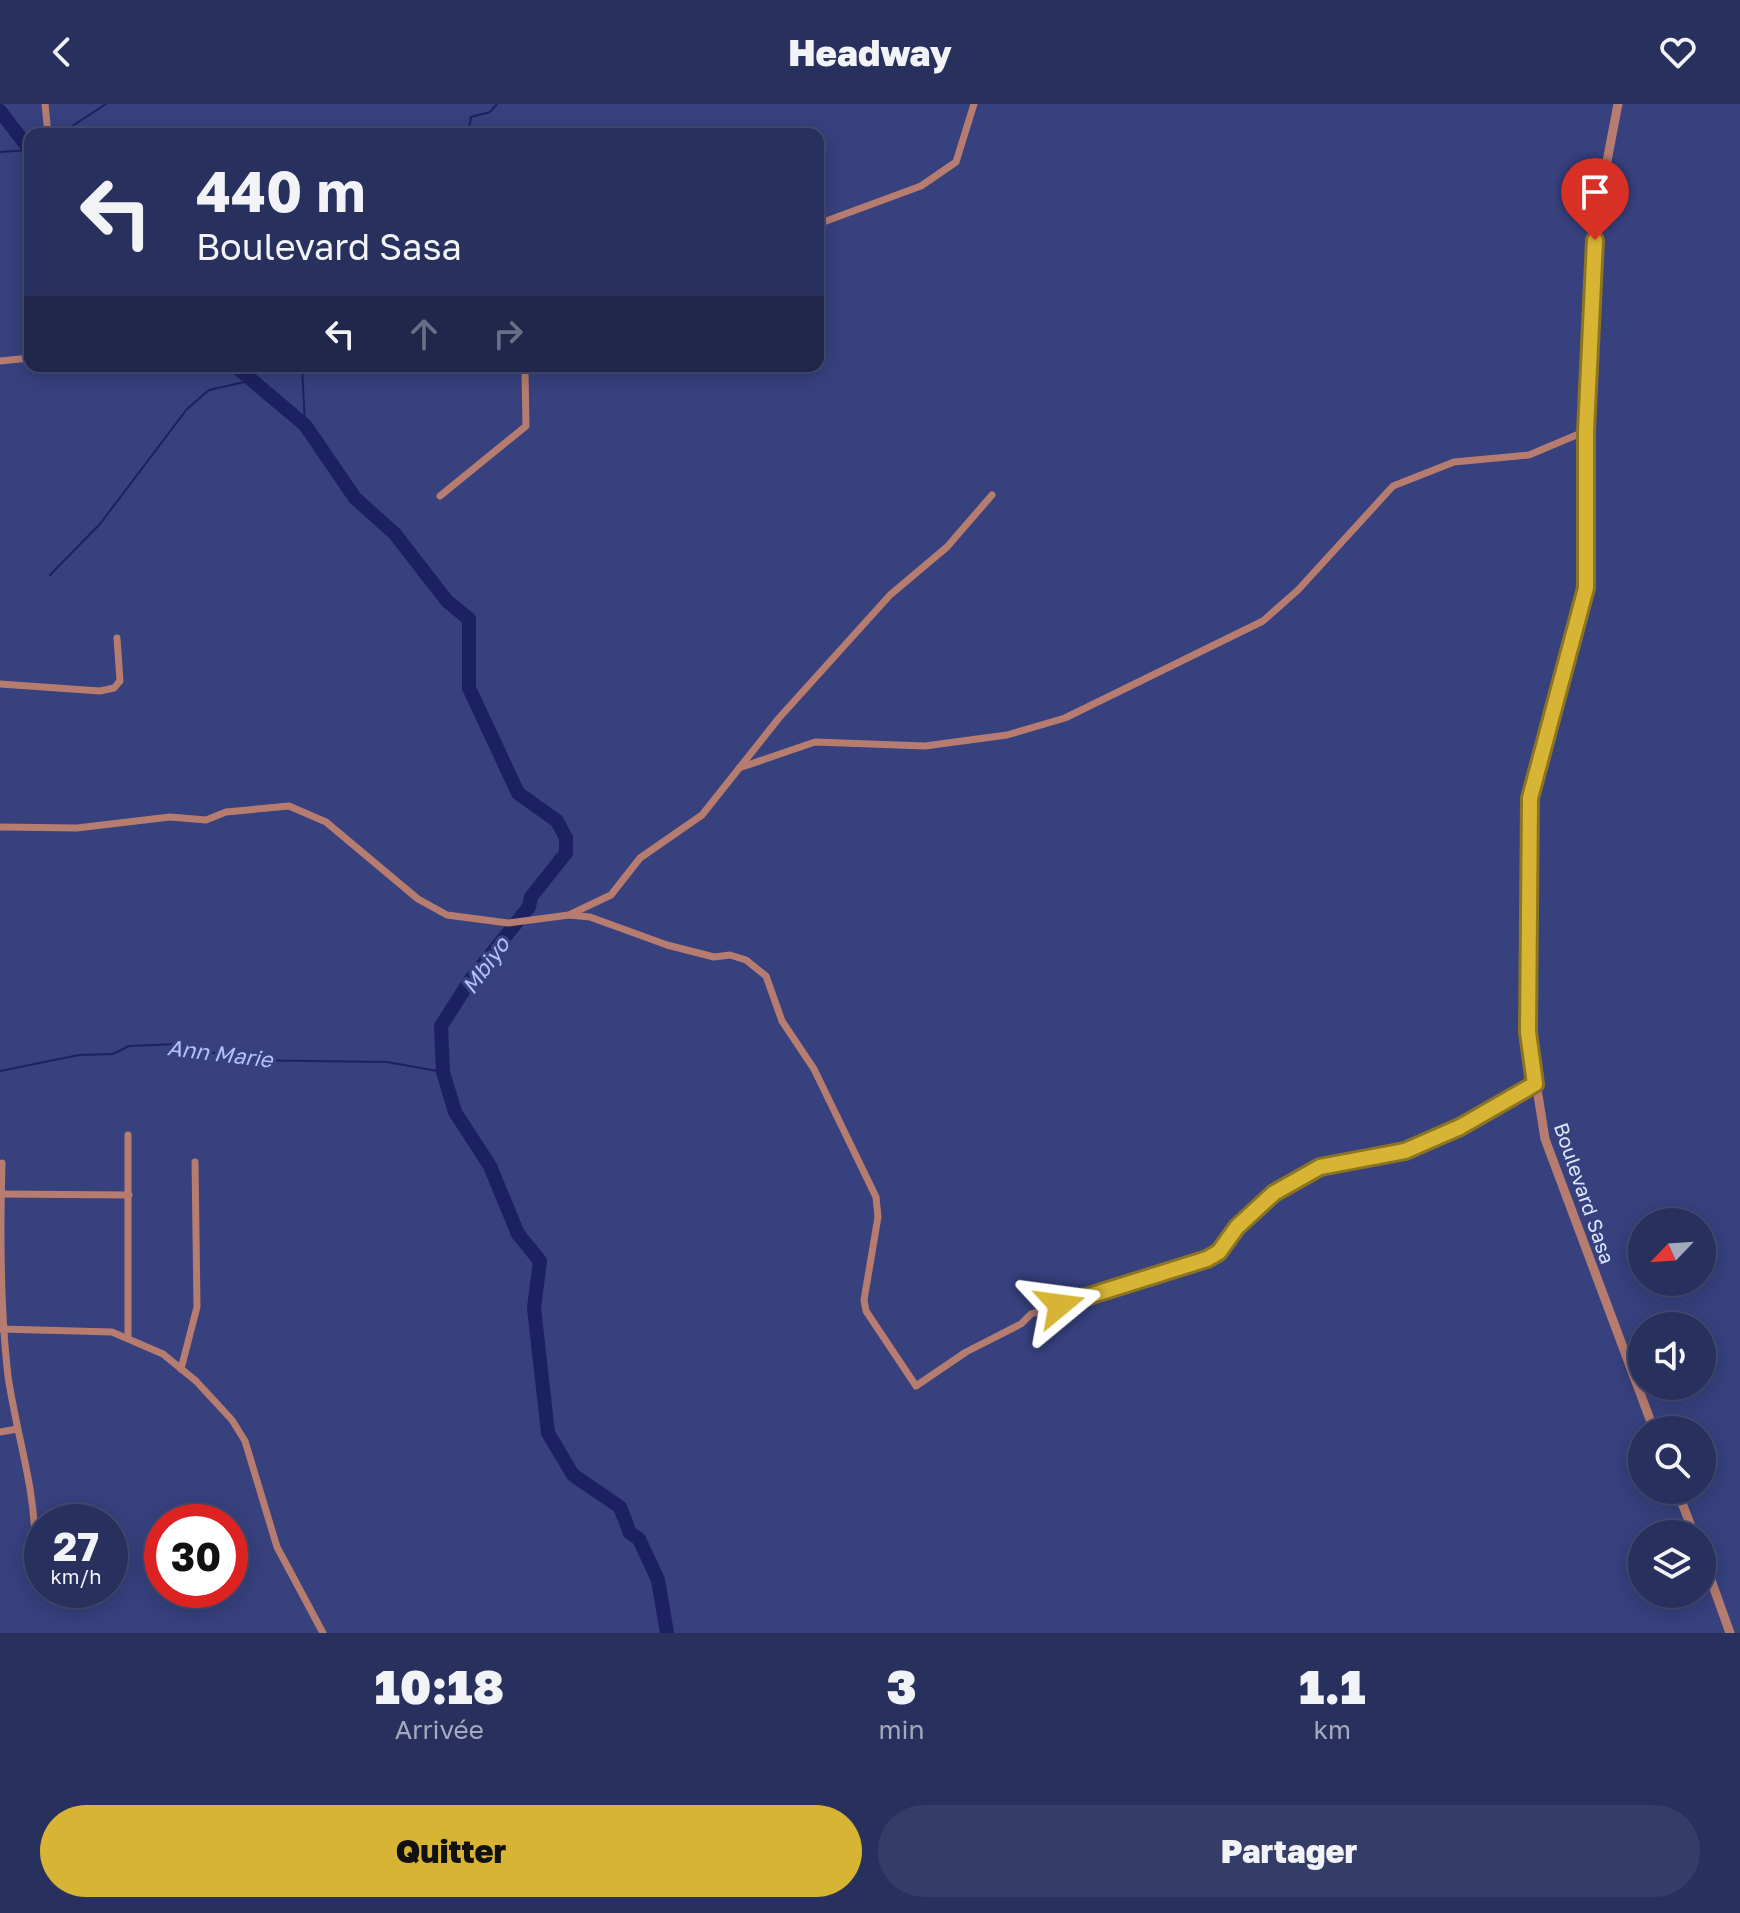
<!DOCTYPE html>
<html lang="fr">
<meta charset="utf-8">
<style>
:root{--surface:#28315e;--page:#343d67;--text:#f1f3f6;--muted:#a5a9bc;--line:#444c73;--accent:#d7b434}
body{margin:0;font-family:"Golos Text",sans-serif;background:var(--page);color:var(--text);height:100vh;display:flex;flex-direction:column;font-size:30px;white-space:nowrap}
*{box-sizing:border-box;margin:0}
p{font-size:26px;color:var(--muted)}
.icon{flex:none;width:44px;height:44px;fill:none;stroke:currentColor;stroke-width:2;stroke-linecap:round;stroke-linejoin:round}
.map{position:relative;height:1529px;overflow:hidden}
.panel{display:flex;flex-direction:column;background:var(--surface);flex:1}
.panel>*{flex:none}
.top-card{position:absolute;left:24px;top:24px;width:800px;height:244px;border-radius:16px;box-shadow:0 4px 20px #0003,0 0 0 2px var(--line);background:#28315e;color:var(--text);overflow:hidden}
.needle{width:52px;rotate:245deg}
.fabs{position:absolute;left:1628px;top:1104px;display:grid;gap:16px}
.fabs a{display:grid;place-items:center;width:88px;height:88px;border-radius:50%;background:var(--surface);box-shadow:0 4px 20px #0003,0 0 0 2px var(--line);font-size:40px}
.speed{position:absolute;left:24px;top:1400px;display:flex;gap:16px;font-size:40px;font-weight:700;text-align:center}
.speed>*{display:grid;place-content:center;width:104px;height:104px;border-radius:50%;background:var(--surface);box-shadow:0 4px 20px #0003,0 0 0 2px var(--line);line-height:1}
.speed small{font-size:20px;font-weight:400}
.speed .limit{border:12px solid #d22;background:#fff;color:#111}
.pin{position:absolute;display:grid;place-items:center;width:68px;height:68px;color:#fff;margin:-82px -34px;border-radius:50% 50% 50% 0;rotate:-45deg;box-shadow:0 0 8px #0007}
.pin .icon{rotate:45deg}
.me{position:absolute;width:88px;margin:-44px;rotate:74deg;stroke-linejoin:round;filter:drop-shadow(0 0 6px #0008)}
.turn{display:flex;align-items:center;gap:28px;height:168px;padding:0 40px;font-size:36px}
.turn .icon{width:104px;height:104px;stroke-width:2.5}
.turn b{display:block;font-size:56px;line-height:68px}
.lanes{display:flex;align-items:center;height:76px;padding:0 40px;background:#0003;justify-content:center;gap:40px;direction:ltr}
.lanes .off{opacity:.35}
.eta{display:flex;justify-content:space-evenly;align-items:center;height:136px;text-align:center}
.eta b{font-size:48px;font-weight:800;line-height:56px}
.button{display:flex;gap:16px;margin-top:auto;padding:16px 40px}
.button a{flex:1;height:92px;border-radius:48px;background:var(--accent);color:#111;font-size:32px;font-weight:800;line-height:92px;text-align:center}
.button a+a{background:var(--page);color:var(--text)}
header{display:flex;justify-content:space-between;align-items:center;height:104px;padding:0 40px;background:var(--surface);font-size:36px;font-weight:800}
.map>svg:first-child{display:block}
.lines{fill:none;stroke-linecap:round;stroke-linejoin:round}
.stream{stroke:#1c2261;stroke-width:2}
.river{stroke:#1c2261;stroke-width:14}
.minor{stroke:#b67c6f;stroke-width:7}
.tertiary{stroke:#b67c6f;stroke-width:9}
.route-casing{stroke:#8c7522;stroke-width:20}
.route{stroke:#d7b434;stroke-width:14}
.labels{text-anchor:middle;dominant-baseline:central;stroke-width:6;stroke-linejoin:round;paint-order:stroke}
.street-label{font-size:20px;fill:#dee4fa;stroke:#36417e}
.water-label{font-size:22px;font-style:italic;fill:#b2c1fb;stroke:#36417e}
</style>
<header><svg class="icon" aria-label="back" viewBox="0 0 24 24"><path d="M15 5l-7 7 7 7"/></svg>Headway<svg class="icon" aria-label="heart" viewBox="0 0 24 24"><path d="M12 20l-8-8c-3-5 5-10 8-4 3-6 11-1 8 4z"/></svg></header>
<div class="map">
<svg width="1740" height="1529" viewBox="0 0 1740 1529">
<rect width="100%" height="100%" fill="#36417e"/>
<g class="lines">
<!-- stream -->
<g class="stream">
<path d="M60 30 106 0"/>
<path d="M468 30 471 13 490 8 497 0"/>
<path d="M0 48 30 46"/>
<path d="M302 262 305 321"/>
<path d="M50 471 100 420 187 305 209 286 253 276"/>
<path d="M0 967 79 951 113 950 129 942 177 940 242 956 387 958 443 968"/>
</g>
<!-- river -->
<g class="river">
<path d="M0 7 30 46"/>
<path d="M235 262 305 321 355 394 395 430 447 497 469 515V584L518 689 557 717 566 734V749L531 793 529 803 471 875 441 922 443 968 455 1008 490 1062 518 1130 540 1157 534 1204 548 1329 573 1371 620 1403 630 1429 639 1435 658 1476 667 1529"/>
</g>
<!-- minor -->
<g class="minor">
<path d="M45 0 48 30"/>
<path d="M818 120 921 82 956 58 974 0"/>
<path d="M0 257 30 254"/>
<path d="M440 392 526 322 525 268 537 262"/>
<path d="M0 580 100 587 114 584 120 577 117 534"/>
<path d="M739 664 815 638 925 642 1007 631 1065 614 1263 517 1298 486 1393 382 1454 358 1529 351 1586 327"/>
<path d="M0 723 77 724 170 713 206 716 226 708 289 702 326 718 418 795 447 811 508 819 569 811 590 813 667 841 714 853 730 851 746 856 766 872 782 917 814 965 876 1093 878 1113 864 1196 866 1207 916 1282 966 1248 1021 1220 1031 1210 1207 1155 1219 1148 1237 1123 1274 1089 1320 1063 1405 1047 1460 1023 1535 980"/>
<path d="M571 810 611 791 640 754 702 711 779 614 890 491 947 443 992 391"/>
<path d="M2 1059C0 1129 0 1203 8 1272 16 1328 35 1383 35 1440"/>
<path d="M0 1090 129 1091"/>
<path d="M0 1225 112 1228 163 1250 196 1277 232 1316 245 1337 277 1443 323 1529"/>
<path d="M128 1234V1031"/>
<path d="M181 1265 197 1203 195 1058"/>
<path d="M0 1328 17 1325"/>
</g>
<!-- tertiary -->
<g class="tertiary">
<path d="M1618 0 1597 109 1590 192 1586 484 1530 694 1528 928 1545 1035 1654 1326"/>
<path d="M1677 1386 1694 1430"/>
<path d="M1702 1451 1730 1529"/>
</g>
</g>
<g class="lines">
<defs>
<path id="route" d="M1060 1201 1207 1155 1219 1148 1237 1123 1274 1089 1320 1063 1405 1047 1460 1023 1535 980 1528 928 1530 694 1586 484V327L1595 136"/>
</defs>
<!-- route casing -->
<use href="#route" class="route-casing"/>
<!-- route -->
<use href="#route" class="route"/>
</g>
<g class="labels">
<!-- street labels -->
<g class="street-label">
<text transform="translate(1585 1089) rotate(71)">Boulevard Sasa</text>
</g>
<!-- water labels -->
<g class="water-label">
<text transform="translate(485 861) rotate(-54)">Mbiyo</text>
<text transform="translate(220 949) rotate(7)">Ann Marie</text>
</g>
</g>
</svg>
<div class="fabs">
<a><svg class="needle" viewBox="-14 -14 28 28"><path d="M0-13l5 13h-10z" fill="#e53935"/><path d="M0 13l5-13h-10z" fill="#a5a9bc"/></svg></a>
<a><svg class="icon" aria-label="sound" viewBox="0 0 24 24"><path d="M4 9h4l5-4v14l-5-4H4zM17 9q2 3 0 6"/></svg></a>
<a><svg class="icon" aria-label="search" viewBox="0 0 24 24"><circle cx="10" cy="10" r="6"/><path d="M15 15l6 6"/></svg></a>
<a><svg class="icon" aria-label="layers" viewBox="0 0 24 24"><path d="M12 4l9 5-9 5-9-5zM3 14l9 5 9-5"/></svg></a>
</div>
<div class="speed"><div>27<small>km/h</small></div><div class="limit">30</div></div>
<div class="pin" style="left:1595px;top:136px;background:#d93025"><svg class="icon" aria-label="arrive" viewBox="0 0 24 24"><path d="M6 21V4h12l-3 4 3 4H6"/></svg></div>
<svg class="me" style="left:1060px;top:1201px" viewBox="-20 -20 40 40"><path d="M0-17L14 15 0 8-14 15z" fill="#d7b434" stroke="#fff" stroke-width="4"/></svg>
<div class="top-card">
<div class="turn"><svg class="icon" aria-label="left" viewBox="0 0 24 24"><path d="M17 20v-9H6M10 6l-5 5 5 5"/></svg><div><b>440 m</b>Boulevard Sasa</div></div>
<div class="lanes"><svg class="icon" aria-label="left" viewBox="0 0 24 24"><path d="M17 20v-9H6M10 6l-5 5 5 5"/></svg><svg class="icon off" aria-label="ahead" viewBox="0 0 24 24"><path d="M12 20V5M6 11l6-6 6 6"/></svg><svg class="icon off" aria-label="right" viewBox="0 0 24 24"><path d="M7 20v-9h11M14 6l5 5-5 5"/></svg></div>
</div>
</div>
<section class="panel">
<div class="eta">
<div><b>10:18</b><p>Arrivée</p></div>
<div><b>3</b><p>min</p></div>
<div><b>1.1</b><p>km</p></div>
</div>
<div class="button"><a>Quitter</a><a>Partager</a></div>
</section>
